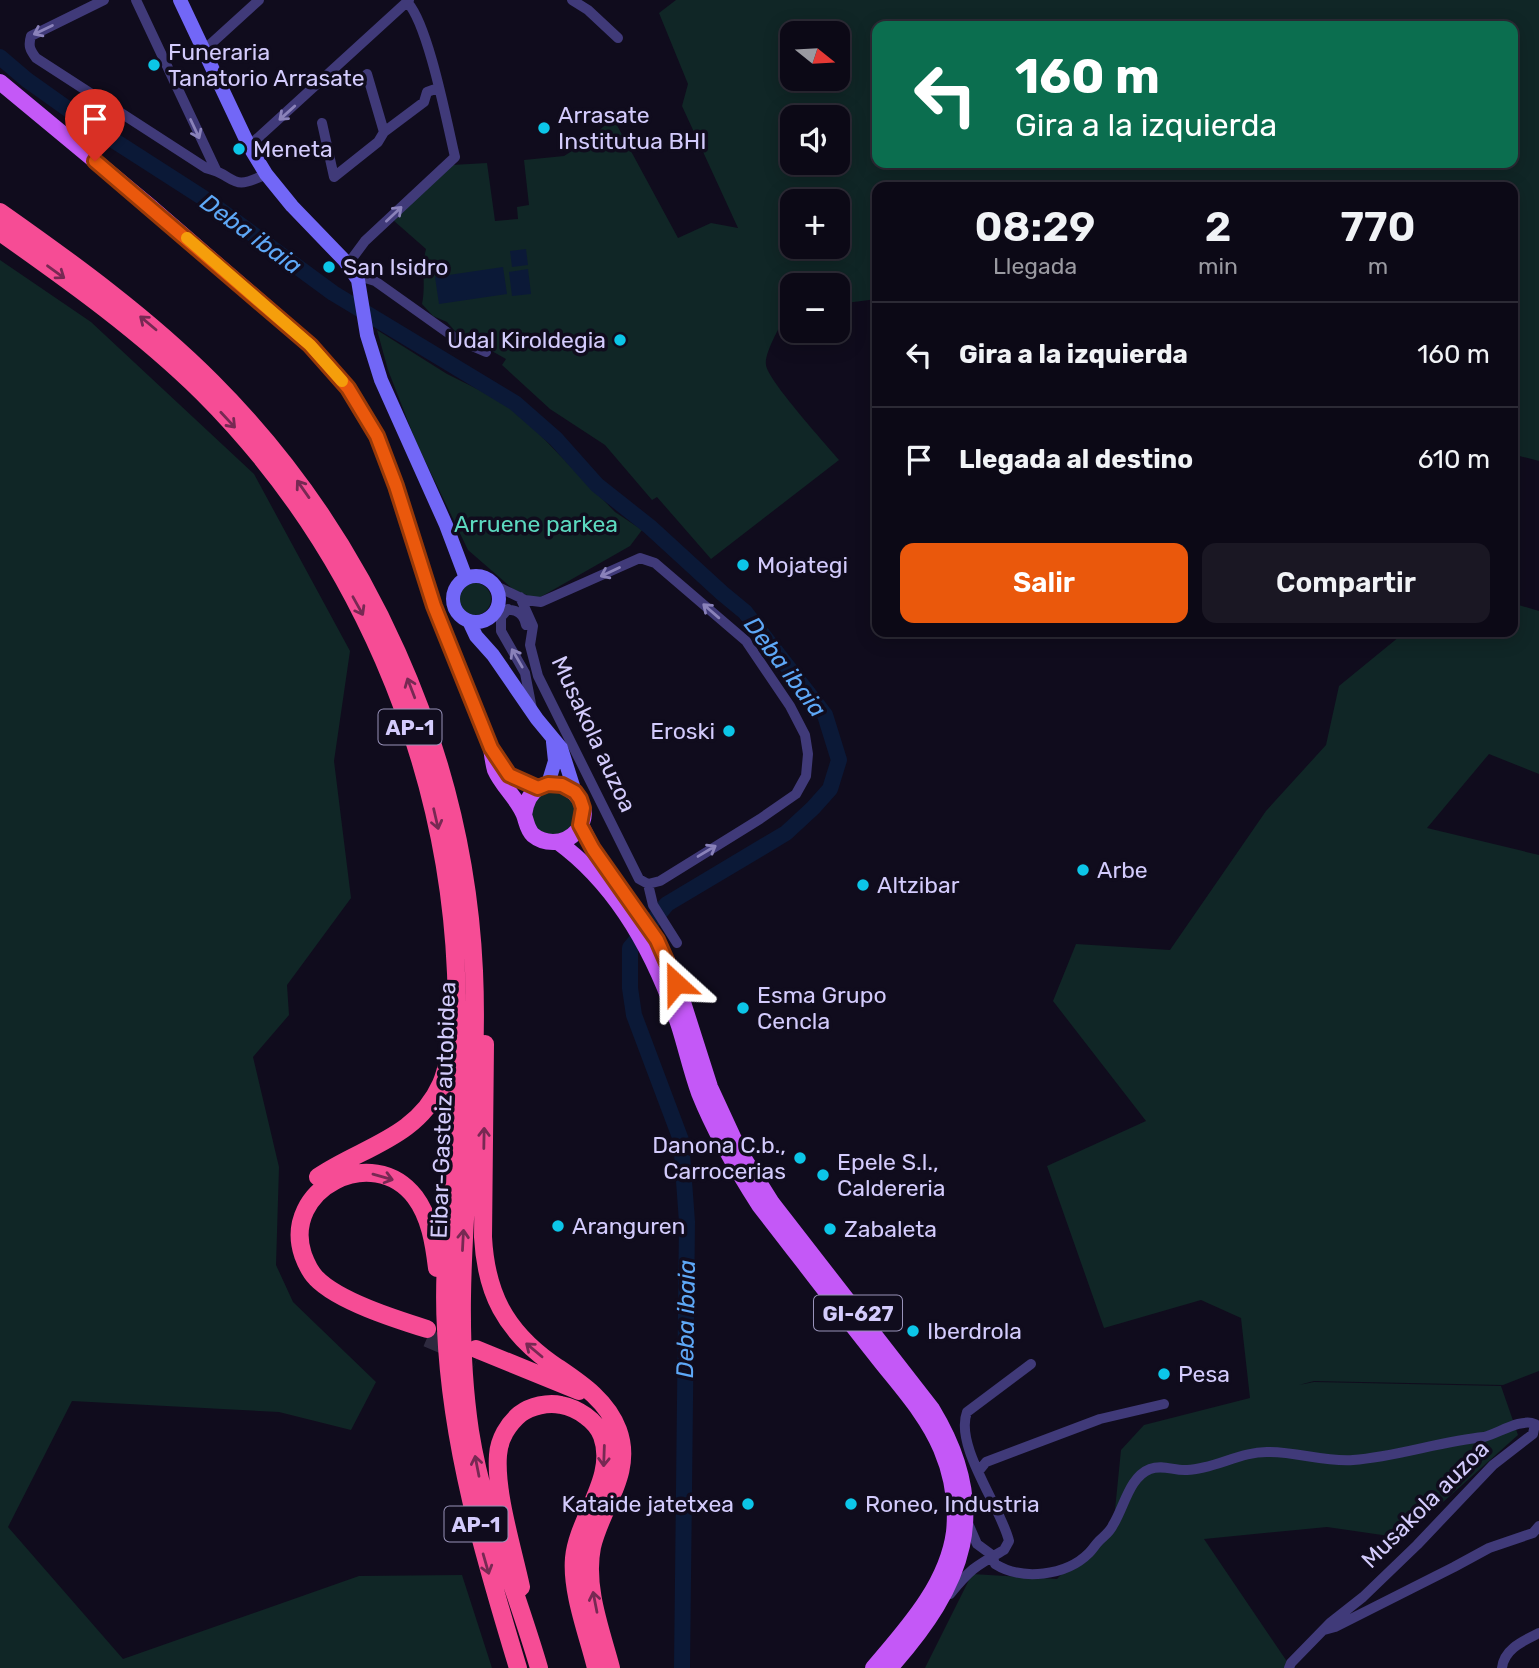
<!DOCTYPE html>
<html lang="es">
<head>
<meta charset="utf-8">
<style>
  body { margin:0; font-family:Rubik,sans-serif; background:#1a1723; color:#f1f3f6; height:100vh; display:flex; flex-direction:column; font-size:26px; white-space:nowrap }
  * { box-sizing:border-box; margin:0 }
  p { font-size:23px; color:#9a9aa1 }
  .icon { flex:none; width:38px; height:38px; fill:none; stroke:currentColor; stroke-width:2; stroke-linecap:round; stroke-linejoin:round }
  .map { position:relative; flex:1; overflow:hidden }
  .details { position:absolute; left:872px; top:182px; width:646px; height:455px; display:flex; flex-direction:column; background:#0c0916; border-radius:14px; box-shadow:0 4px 18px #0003,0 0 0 2px #2c2a35 }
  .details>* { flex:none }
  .banner { position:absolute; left:872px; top:21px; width:646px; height:147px; border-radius:14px; box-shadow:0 4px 18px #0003,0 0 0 2px #2c2a35; background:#0b6e4f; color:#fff; overflow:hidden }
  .needle { width:46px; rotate:108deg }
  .controls { position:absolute; left:780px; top:21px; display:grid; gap:14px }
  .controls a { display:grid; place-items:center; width:70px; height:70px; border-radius:14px; background:#0c0916; box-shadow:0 4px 18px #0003,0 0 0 2px #2c2a35; font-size:35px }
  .pin { position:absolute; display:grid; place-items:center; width:60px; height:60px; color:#fff; margin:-72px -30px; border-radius:50% 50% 50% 0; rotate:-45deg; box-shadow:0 0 7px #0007 }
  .pin .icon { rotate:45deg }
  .me { position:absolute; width:77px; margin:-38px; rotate:336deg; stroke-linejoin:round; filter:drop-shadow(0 0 5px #0008) }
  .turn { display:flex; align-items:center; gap:24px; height:147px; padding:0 28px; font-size:32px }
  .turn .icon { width:91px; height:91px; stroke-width:2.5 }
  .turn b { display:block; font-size:49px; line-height:60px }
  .eta { display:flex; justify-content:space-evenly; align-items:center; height:119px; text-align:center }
  .eta b { font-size:42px; font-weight:600; line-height:49px }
  .button { display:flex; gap:14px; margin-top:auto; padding:14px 28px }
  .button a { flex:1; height:80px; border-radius:14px; background:#ea580c; color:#fff; font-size:28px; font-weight:600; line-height:80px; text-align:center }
  .button a+a { background:#1a1723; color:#f1f3f6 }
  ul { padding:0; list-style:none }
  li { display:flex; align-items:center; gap:21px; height:105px; padding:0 28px; border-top:2px solid #2c2a35 }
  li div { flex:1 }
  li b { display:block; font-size:26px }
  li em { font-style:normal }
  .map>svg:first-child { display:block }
  .green { fill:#102626; fill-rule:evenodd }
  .water { fill:#0b1937 }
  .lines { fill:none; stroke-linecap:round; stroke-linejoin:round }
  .river { stroke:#0b1937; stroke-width:16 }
  .highway-tunnel { stroke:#2d293e; stroke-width:18; stroke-dasharray:18 9; stroke-linecap:butt }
  .street { stroke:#403a79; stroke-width:10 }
  .secondary { stroke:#7267f7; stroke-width:14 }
  .primary { stroke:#c458f7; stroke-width:16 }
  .highway { stroke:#f64c95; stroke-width:18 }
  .oneway { stroke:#8a82ba }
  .oneway2 { stroke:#772953 }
  .route-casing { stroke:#983908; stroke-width:18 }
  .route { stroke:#ea580c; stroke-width:12 }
  .slow { stroke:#f59e0b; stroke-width:12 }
  .poi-dot { fill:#0cc6e8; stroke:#100c1d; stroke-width:2.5 }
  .labels { text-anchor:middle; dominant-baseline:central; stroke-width:7; stroke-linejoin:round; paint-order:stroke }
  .shield { fill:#100c1d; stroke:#9892b9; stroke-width:2 }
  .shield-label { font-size:21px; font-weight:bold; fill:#d3cbfc }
  .poi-label { font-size:23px; fill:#d3cbfc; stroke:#100c1d; text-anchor:start }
  .park-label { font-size:23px; fill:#5cd8bf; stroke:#100c1d }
  .street-label { font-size:23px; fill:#d3cbfc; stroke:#100c1d }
  .water-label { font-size:24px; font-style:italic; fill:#5ea8f7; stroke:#100c1d }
</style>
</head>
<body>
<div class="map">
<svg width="1539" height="1668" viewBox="0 0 1539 1668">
  <rect width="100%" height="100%" fill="#100c1d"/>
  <path class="green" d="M676,0H1539V461L1512,454V187H877V299L838,304V285H793V309L788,310C782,324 764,352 766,365C768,381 826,444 839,460L711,559L657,497L652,500L605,445L550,409L502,365L506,359L483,346L460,337L447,322L433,316L422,304C426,286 421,268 426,249L393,220L452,165L487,163L495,221L518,219L517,207L529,205L524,160L564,156L585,143L613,118L678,238L711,223L738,228L682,106L688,84L659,13ZM877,26H1512V163H877ZM793,33H838V79H793ZM793,117H838V163H793ZM793,201H838V247H793Z
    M0,260L91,322L254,474L350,651L334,761L351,898L287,985L289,1015L253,1057L279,1167L276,1265L293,1302L376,1382L351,1430L279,1412L72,1401L8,1527L123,1659L359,1576L462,1575L492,1668H0Z
    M377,330L447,374L513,407L615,512L642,530L630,546L537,599L514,590L468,550L416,442L388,370Z
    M459 599a16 16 0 1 1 32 0a16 16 0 1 1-32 0Z
    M1512,603L1539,611V774L1489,754L1427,828L1539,855V1371L1503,1385L1314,1381L1299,1385L1314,1382L1501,1386L1518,1435L1403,1538L1327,1527L1204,1539L1288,1663V1668H925L972,1574L1057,1579L1114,1520L1121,1450L1144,1425L1250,1398L1241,1318L1201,1300L1104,1328L1047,1166L1146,1121L1053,1001L1076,944L1170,950L1266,811L1326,745L1339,686L1405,632H1512Z
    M567,790L579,811L568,833L544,836L532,825L531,801L536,794Z"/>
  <path class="water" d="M526,249L528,265L512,267L510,251Z
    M503,267L507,294L439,304L435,277Z
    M528,269L531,294L512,296L509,272Z"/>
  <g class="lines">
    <path class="river" d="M0,57L27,80L96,129L205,199L333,293L515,403L556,439L597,485L650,527L722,593L745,612L825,715L839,760L830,789L813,808L786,833L667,904L630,948V988L634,1015L681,1140L687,1222L682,1668"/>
    <path class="highway-tunnel" d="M427,1338L477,1359"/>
    <path class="street" d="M104,0L31,36C28,46 30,50 36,58L206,168C237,175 229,193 266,174
      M136,0L216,170
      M572,0L588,10L618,38
      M203,51L259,0
      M367,74L384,132
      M322,123L334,177L378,142L384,132L424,102L427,92L438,88
      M249,146L409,0
      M348,264L365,241L455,157C447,123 428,23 407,2
      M356,275L375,281L458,340L486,352
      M495,586C505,590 515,595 525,600L541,602L640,558L655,563L746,641L790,706L805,735L808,754L806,776L796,794L760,819L660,881L648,884L639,879L538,676L530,645L533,626L520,597
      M508,609L501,617V631L525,673L532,709
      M497,611C510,608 523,609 526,625
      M648,884L653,905L677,943
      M978,1472L986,1462L1100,1419L1164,1404
      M967,1521L977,1544L992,1555L995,1564C1022,1581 1066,1576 1089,1553C1093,1549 1095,1545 1099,1541C1104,1536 1110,1532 1113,1525C1124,1508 1129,1477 1150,1469C1163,1464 1174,1471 1187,1470C1215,1469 1241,1451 1269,1452C1298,1452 1325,1462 1353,1460C1397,1457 1441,1441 1484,1437C1499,1433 1521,1418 1535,1424L1533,1434L1493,1465L1417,1545L1363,1597L1330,1623L1291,1663L1289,1668
      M950,1594C971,1568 976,1566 1004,1550L1009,1541C1001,1507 954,1446 967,1412L1031,1364
      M1324,1630L1335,1627L1454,1567L1489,1548L1533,1533L1539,1526
      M1502,1668C1504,1649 1523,1641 1539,1633"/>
    <path class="secondary" d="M180,0L249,146L266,174L292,206L345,261L358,280L367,335L381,380L446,525L466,578
      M453 599a23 23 0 1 1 46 0a23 23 0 1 1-46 0Z
      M469,621L476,636L493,655L537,719L561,748L575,792
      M548,784L555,761L553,742"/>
    <path class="primary" d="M0,82L152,208L310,345L348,388L377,436L396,486L434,606L491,748C492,755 493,763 495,770C502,786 518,799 524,815C527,823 527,829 533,835C539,840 546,842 553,842C562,842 571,838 577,831C606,794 532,755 524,815
      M500,762L509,775L538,788
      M581,825L593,849L657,940L681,996L710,1087L740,1152L772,1203L932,1409C994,1511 964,1585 890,1668
      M558,842C618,886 656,957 679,1026C686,1048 691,1071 699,1093C715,1133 736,1169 759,1205C798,1255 835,1304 874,1353C897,1383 926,1413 941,1449C952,1475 957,1503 954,1532C947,1585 906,1629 873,1668"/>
    <path class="highway" d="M0,212C74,264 148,318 212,382C366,536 464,752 474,971C481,1124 447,1277 470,1431C483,1513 516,1589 539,1668
      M0,232C71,282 141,332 203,393C356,546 447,758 456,973C459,1043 455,1113 451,1183C448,1231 443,1280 446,1329C451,1446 484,1556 518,1668
      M485,1044L483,1237C486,1293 505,1330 551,1363C577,1381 606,1398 618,1430C634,1473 601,1507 592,1547C584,1587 601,1630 611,1668
      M318,1177C362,1147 417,1138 441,1084C446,1073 448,1060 451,1048
      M427,1329C395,1319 338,1301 316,1278C310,1272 306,1263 303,1255C281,1189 373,1142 415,1197C430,1217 434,1243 437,1268
      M476,1349L579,1391
      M521,1587C513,1549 495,1493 498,1455C499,1439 508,1424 520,1414C531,1406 548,1402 561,1405C577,1408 596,1420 602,1436C617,1477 578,1517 574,1558C571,1592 588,1635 596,1668"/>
  </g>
  <defs><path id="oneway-shaft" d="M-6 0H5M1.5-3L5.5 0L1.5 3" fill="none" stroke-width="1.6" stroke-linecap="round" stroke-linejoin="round" transform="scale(1.75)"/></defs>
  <g class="oneway">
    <use href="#oneway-shaft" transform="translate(43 30) rotate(154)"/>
    <use href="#oneway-shaft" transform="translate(287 113) rotate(138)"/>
    <use href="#oneway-shaft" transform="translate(195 129) rotate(65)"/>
    <use href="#oneway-shaft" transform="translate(394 214) rotate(-43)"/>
    <use href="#oneway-shaft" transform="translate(610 572) rotate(155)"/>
    <use href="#oneway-shaft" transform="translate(711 611) rotate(-139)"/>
    <use href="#oneway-shaft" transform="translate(517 658) rotate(-120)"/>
    <use href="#oneway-shaft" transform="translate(707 851) rotate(-31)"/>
  </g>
  <g class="oneway2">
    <use href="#oneway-shaft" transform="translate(56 272) rotate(36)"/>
    <use href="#oneway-shaft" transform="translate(148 323) rotate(-140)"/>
    <use href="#oneway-shaft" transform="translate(228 420) rotate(47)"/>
    <use href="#oneway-shaft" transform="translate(303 489) rotate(-125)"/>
    <use href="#oneway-shaft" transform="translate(358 606) rotate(61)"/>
    <use href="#oneway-shaft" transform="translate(411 688) rotate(-111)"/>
    <use href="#oneway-shaft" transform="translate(436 819) rotate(77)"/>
    <use href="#oneway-shaft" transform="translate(484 1138) rotate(-89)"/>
    <use href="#oneway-shaft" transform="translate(383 1177) rotate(16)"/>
    <use href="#oneway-shaft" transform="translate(463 1240) rotate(-87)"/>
    <use href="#oneway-shaft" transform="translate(534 1350) rotate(-140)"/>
    <use href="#oneway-shaft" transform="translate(604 1456) rotate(92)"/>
    <use href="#oneway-shaft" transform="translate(477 1466) rotate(-101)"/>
    <use href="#oneway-shaft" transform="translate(486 1564) rotate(74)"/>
    <use href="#oneway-shaft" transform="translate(595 1602) rotate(-101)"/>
  </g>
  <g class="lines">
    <g class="route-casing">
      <path id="route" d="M95,161L310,345L348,388L377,436L396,486L434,606L491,748L509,775L538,788L548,784L562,785L575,792L580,799L583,808L580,825L593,849L657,940L676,983"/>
    </g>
    <use href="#route" class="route"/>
    <path class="slow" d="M187,238L310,345L342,381"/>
  </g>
  <g class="poi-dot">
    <circle cx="154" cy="65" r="7"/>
    <circle cx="544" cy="128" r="7"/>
    <circle cx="239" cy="149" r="7"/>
    <circle cx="329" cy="267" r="7"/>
    <circle cx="620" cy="340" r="7"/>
    <circle cx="743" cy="565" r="7"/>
    <circle cx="729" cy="731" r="7"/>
    <circle cx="1083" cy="870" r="7"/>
    <circle cx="863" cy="885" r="7"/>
    <circle cx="743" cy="1008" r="7"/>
    <circle cx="800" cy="1158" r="7"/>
    <circle cx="823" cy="1175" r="7"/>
    <circle cx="558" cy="1226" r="7"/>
    <circle cx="830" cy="1229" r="7"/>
    <circle cx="913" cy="1331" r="7"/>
    <circle cx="1164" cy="1374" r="7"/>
    <circle cx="748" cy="1504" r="7"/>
    <circle cx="851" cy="1504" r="7"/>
  </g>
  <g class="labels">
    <g class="shield">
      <rect x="378.5" y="709.5" width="63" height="35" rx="5"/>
      <rect x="814" y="1295.5" width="88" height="35" rx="5"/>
      <rect x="444.5" y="1506.5" width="63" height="35" rx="5"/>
    </g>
    <g class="shield-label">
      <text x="410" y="727">AP-1</text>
      <text x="858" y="1313">GI-627</text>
      <text x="476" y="1524">AP-1</text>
    </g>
    <g class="poi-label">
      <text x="168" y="52">Funeraria<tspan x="168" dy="26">Tanatorio Arrasate</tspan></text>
      <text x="558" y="115">Arrasate<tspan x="558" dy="26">Institutua BHI</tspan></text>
      <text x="253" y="149">Meneta</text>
      <text x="343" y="267">San Isidro</text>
      <text x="606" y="340" text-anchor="end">Udal Kiroldegia</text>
      <text x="757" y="565">Mojategi</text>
      <text x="715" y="731" text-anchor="end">Eroski</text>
      <text x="1097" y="870">Arbe</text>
      <text x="877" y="885">Altzibar</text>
      <text x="757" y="995">Esma Grupo<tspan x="757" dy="26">Cencla</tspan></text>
      <text x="786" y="1145" text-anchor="end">Danona C.b.,<tspan x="786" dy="26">Carrocerias</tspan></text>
      <text x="837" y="1162">Epele S.l.,<tspan x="837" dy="26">Caldereria</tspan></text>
      <text x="572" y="1226">Aranguren</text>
      <text x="844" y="1229">Zabaleta</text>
      <text x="927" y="1331">Iberdrola</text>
      <text x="1178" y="1374">Pesa</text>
      <text x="734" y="1504" text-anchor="end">Kataide jatetxea</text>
      <text x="865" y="1504">Roneo, Industria</text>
    </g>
    <g class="park-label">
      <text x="536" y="524">Arruene parkea</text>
    </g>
    <g class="street-label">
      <text transform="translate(594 734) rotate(65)">Musakola auzoa</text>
      <text transform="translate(443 1110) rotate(-88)">Eibar-Gasteiz autobidea</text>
      <text transform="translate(1425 1504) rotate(-45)">Musakola auzoa</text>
    </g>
    <g class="water-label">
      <text transform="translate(251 234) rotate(36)">Deba ibaia</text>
      <text transform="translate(785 667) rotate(53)">Deba ibaia</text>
      <text transform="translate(686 1319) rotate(-89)">Deba ibaia</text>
    </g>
  </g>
</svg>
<div class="controls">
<a><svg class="needle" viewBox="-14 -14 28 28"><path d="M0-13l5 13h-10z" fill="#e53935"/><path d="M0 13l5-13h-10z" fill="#9a9aa1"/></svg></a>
<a><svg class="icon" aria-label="sound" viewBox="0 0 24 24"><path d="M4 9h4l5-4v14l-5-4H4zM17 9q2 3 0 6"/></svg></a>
<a>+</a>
<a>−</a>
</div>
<div class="pin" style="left:95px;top:161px;background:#d93025"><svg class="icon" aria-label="arrive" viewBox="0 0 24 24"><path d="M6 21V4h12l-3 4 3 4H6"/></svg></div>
<svg class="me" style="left:676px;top:983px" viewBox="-20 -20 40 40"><path d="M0-17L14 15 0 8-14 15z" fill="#ea580c" stroke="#fff" stroke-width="4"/></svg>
<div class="banner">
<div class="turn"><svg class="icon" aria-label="left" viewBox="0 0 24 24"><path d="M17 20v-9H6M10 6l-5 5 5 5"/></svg><div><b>160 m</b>Gira a la izquierda</div></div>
</div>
<section class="details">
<div class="eta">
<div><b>08:29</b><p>Llegada</p></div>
<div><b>2</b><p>min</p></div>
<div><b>770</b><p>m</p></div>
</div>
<ul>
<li><svg class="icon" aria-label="left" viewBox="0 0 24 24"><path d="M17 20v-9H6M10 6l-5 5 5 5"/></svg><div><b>Gira a la izquierda</b></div><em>160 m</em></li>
<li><svg class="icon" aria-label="arrive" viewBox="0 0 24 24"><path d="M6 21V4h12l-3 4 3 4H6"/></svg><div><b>Llegada al destino</b></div><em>610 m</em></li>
</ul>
<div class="button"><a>Salir</a><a>Compartir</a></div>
</section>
</div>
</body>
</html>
